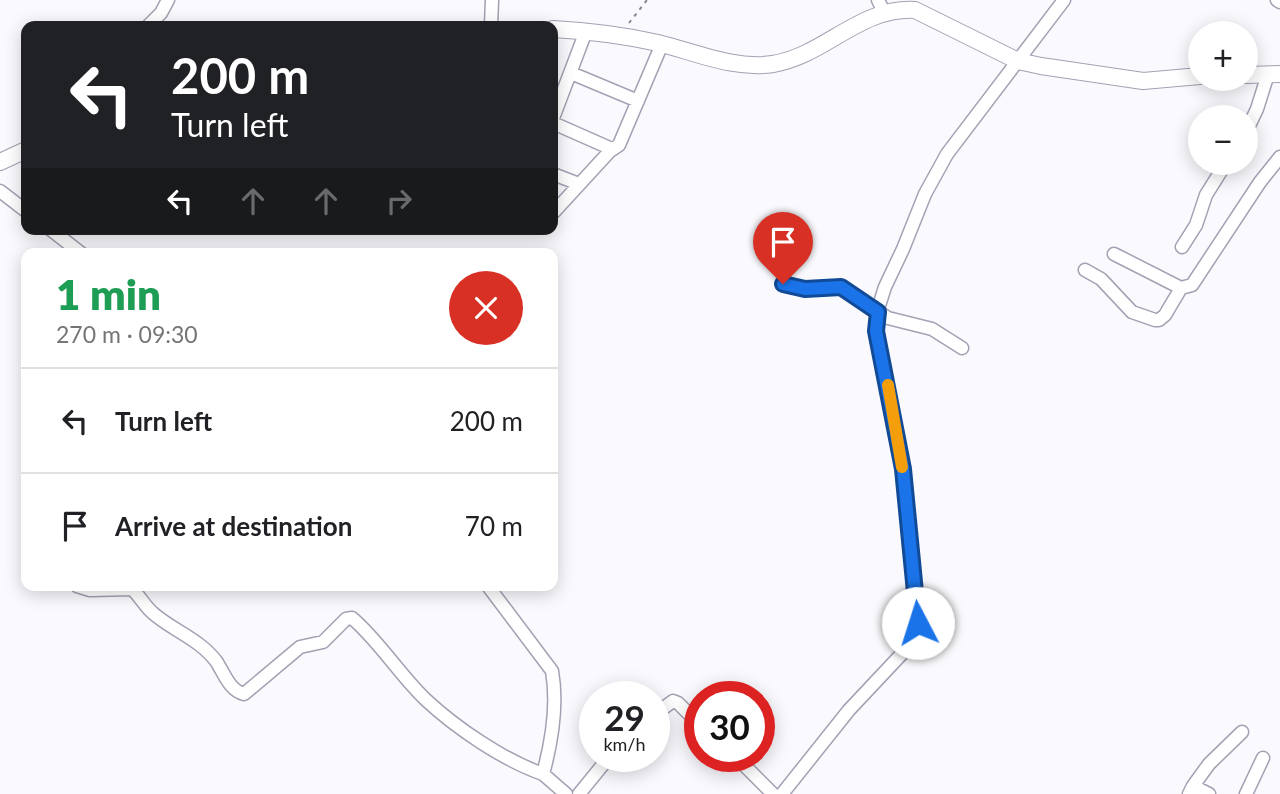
<!DOCTYPE html>
<html lang="en">
<head>
<meta charset="utf-8">
<style>
  body { margin:0; font-family:Lato,sans-serif; background:#f2f2f2; color:#202124; height:100vh; display:flex; flex-direction:column; font-size:26px; white-space:nowrap }
  * { box-sizing:border-box; margin:0 }
  p { font-size:23px; color:#757577 }
  .icon { flex:none; width:38px; height:38px; fill:none; stroke:currentColor; stroke-width:2; stroke-linecap:round; stroke-linejoin:round }
  .map { position:relative; flex:1; overflow:hidden }
  .drawer { position:absolute; left:21px; top:248px; width:537px; height:343px; display:flex; flex-direction:column; background:#fff; border-radius:14px; box-shadow:0 4px 18px #0003 }
  .drawer>* { flex:none }
  .banner { position:absolute; left:21px; top:21px; width:537px; height:214px; border-radius:14px; box-shadow:0 4px 18px #0003; background:#202124; color:#fff; overflow:hidden }
  .controls { position:absolute; left:1188px; top:21px; display:grid; gap:14px }
  .controls a { display:grid; place-items:center; width:70px; height:70px; border-radius:50%; background:#fff; box-shadow:0 4px 18px #0003; font-size:35px }
  .speed { position:absolute; left:579px; top:681px; display:flex; gap:14px; font-size:35px; font-weight:700; text-align:center }
  .speed>* { display:grid; place-content:center; width:91px; height:91px; border-radius:50%; background:#fff; box-shadow:0 4px 18px #0003; line-height:1 }
  .speed small { font-size:18px; font-weight:400 }
  .speed .limit { border:10px solid #d22; background:#fff; color:#111 }
  .pin { position:absolute; display:grid; place-items:center; width:60px; height:60px; color:#fff; margin:-72px -30px; border-radius:50% 50% 50% 0; rotate:-45deg; box-shadow:0 0 7px #0007 }
  .pin .icon { rotate:45deg }
  .me { position:absolute; width:77px; margin:-38px; rotate:355deg; stroke-linejoin:round; filter:drop-shadow(0 0 5px #0008) }
  .turn { display:flex; align-items:center; gap:24px; height:147px; padding:0 35px; font-size:32px }
  .turn .icon { width:91px; height:91px; stroke-width:2.5 }
  .turn b { display:block; font-size:49px; line-height:60px }
  .lanes { display:flex; align-items:center; height:66px; padding:0 35px; background:#0003; justify-content:center; gap:35px; direction:ltr }
  .lanes .off { opacity:.35 }
  .round { display:grid; place-items:center; flex:none; width:74px; height:74px; border-radius:37px; background:#f2f2f2 }
  .summary { display:flex; align-items:center; justify-content:space-between; height:119px; padding:0 35px }
  h1 { font-size:42px; font-weight:800; line-height:52px; color:#1e9e55 }
  ul { padding:0; list-style:none }
  li { display:flex; align-items:center; gap:21px; height:105px; padding:0 35px; border-top:2px solid #e0e0e0 }
  li div { flex:1 }
  li b { display:block; font-size:26px }
  li em { font-style:normal }
  .map>svg:first-child { display:block }
  .lines { fill:none; stroke-linecap:round; stroke-linejoin:round }
  .minor-casing { stroke:#a5a0b3; stroke-width:15 }
  .major-casing { stroke:#a5a0b3; stroke-width:18 }
  .path { stroke:#88868c; stroke-width:2; stroke-dasharray:3.5 5; stroke-linecap:butt }
  .minor { stroke:#fff; stroke-width:12 }
  .major { stroke:#fff; stroke-width:16 }
  .route-casing { stroke:#114b97; stroke-width:18 }
  .route { stroke:#1a73e8; stroke-width:12 }
  .slow { stroke:#f59e0b; stroke-width:12 }
</style>
</head>
<body>
<div class="map">
<svg width="1280" height="794" viewBox="0 0 1280 794">
  <rect width="100%" height="100%" fill="#faf9fd"/>
  <g class="lines">
    <g class="minor-casing">
      <path id="minor" d="M878,0L884,12
        M1277,0L1280,2
        M148,26L161,13L168,0
        M491,26L492,0
        M571,73L638,101
        M553,118L586,31
        M553,123L612,149
        M1246,132L1257,109L1268,74
        M553,174L579,184
        M0,191L26,211
        M553,213L610,151L619,145L662,44
        M50,229L82,254
        M1182,247L1196,225L1206,195L1226,163
        M1114,254L1181,288L1192,285L1260,182L1280,157
        M1085,270L1101,279L1132,312L1155,320H1159L1165,315L1181,288
        M783,284L805,289L841,287L888,318L932,329L962,348
        M77,586L90,590L132,589C140,596 145,607 154,614C174,631 199,639 216,661C224,673 229,690 244,694L300,647L323,642L346,619L352,618C379,641 399,674 425,699C456,728 503,760 543,774
        M488,586L552,671C558,705 552,741 543,774L566,794
        M654,715L673,701L678,703L700,725
        M735,756L773,794
        M1193,786L1209,764L1242,732
        M579,794L610,756
        M782,794L849,710L912,643L917,633V610L903,469L876,331L878,309L885,287L903,249L925,194L947,154L1064,0
        M1189,794L1193,786L1209,794
        M1246,794L1263,758"/>
    </g>
    <g class="major-casing">
      <path id="major" d="M553,29C589,31 623,35 658,43C695,52 734,70 773,64C826,55 859,7 915,10L1018,61L1041,66L1143,81L1200,76
        M1246,75L1280,74
        M0,162L26,150"/>
    </g>
    <path class="path" d="M629,23L647,0"/>
    <use href="#minor" class="minor"/>
    <use href="#major" class="major"/>
  </g>
  <g class="lines">
    <g class="route-casing">
      <path id="route" d="M783,284L805,289L841,287L878,312L876,331L903,469L918,623"/>
    </g>
    <use href="#route" class="route"/>
    <path class="slow" d="M888,385L902,467"/>
  </g>
</svg>
<div class="controls">
<a>+</a>
<a>−</a>
</div>
<div class="speed"><div>29<small>km/h</small></div><div class="limit">30</div></div>
<div class="pin" style="left:783px;top:284px;background:#d93025"><svg class="icon" aria-label="arrive" viewBox="0 0 24 24"><path d="M6 21V4h12l-3 4 3 4H6"/></svg></div>
<svg class="me" style="left:918px;top:623px" viewBox="-20 -20 40 40"><circle r="19" fill="#fff"/><path d="M0-13L10 11 0 6-10 11z" fill="#1a73e8"/></svg>
<div class="banner">
<div class="turn"><svg class="icon" aria-label="left" viewBox="0 0 24 24"><path d="M17 20v-9H6M10 6l-5 5 5 5"/></svg><div><b>200 m</b>Turn left</div></div>
<div class="lanes"><svg class="icon" aria-label="left" viewBox="0 0 24 24"><path d="M17 20v-9H6M10 6l-5 5 5 5"/></svg><svg class="icon off" aria-label="ahead" viewBox="0 0 24 24"><path d="M12 20V5M6 11l6-6 6 6"/></svg><svg class="icon off" aria-label="ahead" viewBox="0 0 24 24"><path d="M12 20V5M6 11l6-6 6 6"/></svg><svg class="icon off" aria-label="right" viewBox="0 0 24 24"><path d="M7 20v-9h11M14 6l5 5-5 5"/></svg></div>
</div>
<section class="drawer">
<div class="summary"><div><h1>1 min</h1><p>270 m · 09:30</p></div><a class="round" style="background:#d93025;color:#fff"><svg class="icon" aria-label="close" viewBox="0 0 24 24"><path d="M6 6l12 12M18 6L6 18"/></svg></a></div>
<ul>
<li><svg class="icon" aria-label="left" viewBox="0 0 24 24"><path d="M17 20v-9H6M10 6l-5 5 5 5"/></svg><div><b>Turn left</b></div><em>200 m</em></li>
<li><svg class="icon" aria-label="arrive" viewBox="0 0 24 24"><path d="M6 21V4h12l-3 4 3 4H6"/></svg><div><b>Arrive at destination</b></div><em>70 m</em></li>
</ul>
</section>
</div>
</body>
</html>
